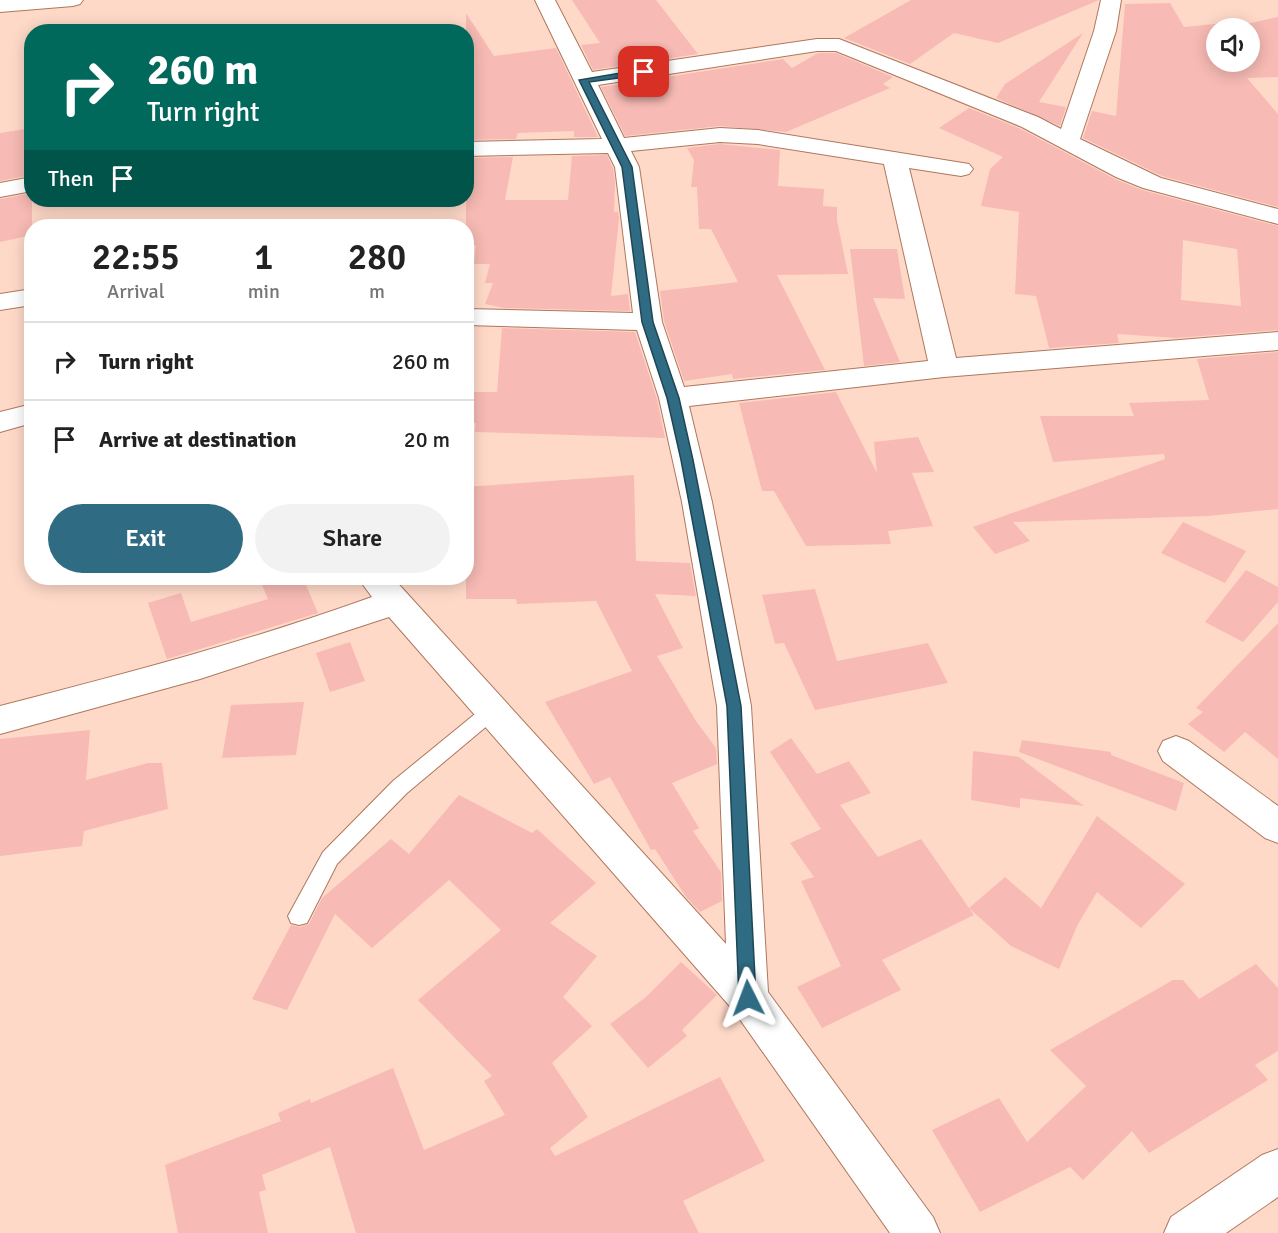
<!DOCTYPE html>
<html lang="en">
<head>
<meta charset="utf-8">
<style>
  body { margin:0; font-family:Signika,sans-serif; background:#f2f2f2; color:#222; height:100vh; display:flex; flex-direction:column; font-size:22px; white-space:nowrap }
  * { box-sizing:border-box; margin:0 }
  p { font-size:20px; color:#767676 }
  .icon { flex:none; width:33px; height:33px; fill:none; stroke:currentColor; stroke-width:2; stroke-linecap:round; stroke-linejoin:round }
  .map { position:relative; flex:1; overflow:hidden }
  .side { position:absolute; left:24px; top:219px; width:450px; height:366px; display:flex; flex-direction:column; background:#fff; border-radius:24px; box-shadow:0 3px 15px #0003 }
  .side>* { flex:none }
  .top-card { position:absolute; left:24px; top:24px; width:450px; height:183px; border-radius:24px; box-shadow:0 3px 15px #0003; background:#00695c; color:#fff; overflow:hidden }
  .fabs { position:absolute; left:1206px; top:18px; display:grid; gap:12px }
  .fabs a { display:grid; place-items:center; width:54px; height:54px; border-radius:50%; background:#fff; box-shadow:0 3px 15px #0003; font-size:30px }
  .pin { position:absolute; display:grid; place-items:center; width:51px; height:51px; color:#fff; margin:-26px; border-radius:12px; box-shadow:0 3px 9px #0006 }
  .me { position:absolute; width:66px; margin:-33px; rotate:357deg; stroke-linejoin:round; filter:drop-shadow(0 0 4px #0008) }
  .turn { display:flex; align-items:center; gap:21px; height:126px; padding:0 24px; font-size:27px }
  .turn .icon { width:78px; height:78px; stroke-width:2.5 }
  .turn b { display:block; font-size:42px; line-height:51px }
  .then { display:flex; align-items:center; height:57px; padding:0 24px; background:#0003; gap:12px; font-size:22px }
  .eta { display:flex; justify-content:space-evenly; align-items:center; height:102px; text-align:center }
  .eta b { font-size:36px; font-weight:600; line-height:42px }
  .cta { display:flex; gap:12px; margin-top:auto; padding:12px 24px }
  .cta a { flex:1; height:69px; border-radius:36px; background:#2f6c83; color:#fff; font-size:24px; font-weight:600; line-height:69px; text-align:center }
  .cta a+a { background:#f2f2f2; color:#222 }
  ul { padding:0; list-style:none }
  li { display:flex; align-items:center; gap:18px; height:78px; padding:0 24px; border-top:2px solid #e0e0e0 }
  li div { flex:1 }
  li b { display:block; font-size:22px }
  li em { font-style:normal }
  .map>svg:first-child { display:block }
  .building { fill:#f7bab4; fill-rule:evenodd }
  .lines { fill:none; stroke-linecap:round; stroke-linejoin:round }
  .lane-casing { stroke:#af775d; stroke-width:2 }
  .street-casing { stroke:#af775d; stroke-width:2 }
  .secondary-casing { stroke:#af775d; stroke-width:2 }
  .lane { fill:#fff; fill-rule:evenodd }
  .street { fill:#fff; fill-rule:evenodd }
  .secondary { fill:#fff; fill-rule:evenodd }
  .route { fill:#2f6c83; stroke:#1f4655; stroke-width:1.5 }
</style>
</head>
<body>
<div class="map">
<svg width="1278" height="1233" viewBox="0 0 1278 1233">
  <rect width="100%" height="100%" fill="#ffd9c8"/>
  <path class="building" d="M572,0H656L698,54L593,70L581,45L600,43Z
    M911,0H1099L998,43L954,33L910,64L844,38Z
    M1170,3L1184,27L1224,23L1229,28L1278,17V77L1247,78L1278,114V207L1162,176L1083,138L1092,111L1116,116L1125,4ZM1216,28H1250V62H1216Z
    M466,13L494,56L556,48L598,137H574V131L518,133L516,139L466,140Z
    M1083,33L1039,102L1066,107L1060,126L996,98L1005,84Z
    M818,53H836L893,77L883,84L890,88L786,132L720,126L625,136L601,87L783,59L792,68Z
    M969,108L1021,129L1115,179L1142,190L1278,226V330L1177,338L1117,334L1119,343L1049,348L1036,296L1015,294L1019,212L981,206L990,169L1003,157L939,128ZM1183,240L1237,249L1241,306L1181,300Z
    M32,128V175L0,181V133Z
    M720,144L780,150L778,186L824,189L823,206L837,207V220L848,274L777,275L825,370L733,379L732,374L684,381L664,321L660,291L738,282L711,229H699L697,187H691L694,160L687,148Z
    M607,155L613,168L615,182L614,212H618L619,218L611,296L628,294L630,311L504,308L485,304L493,283H485L490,264H474L476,245H466V158L513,157L505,200H568L572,156Z
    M32,193V235L0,242V199Z
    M850,249H897L905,299L873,298L900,362L864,366Z
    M502,328L635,332L657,399L665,438L475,432L476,423L466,424V392H497Z
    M1278,352V509L1208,516L1013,522L1030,541L995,554L973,527L1165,459L1164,454L1053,462L1040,416H1134L1129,403L1209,400L1197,359Z
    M836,392L877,473L874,442L918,437L934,472L912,473L933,526L888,531L891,544L806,546L774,491H762L739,403Z
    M634,475L636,561L690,563L696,596L655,594L683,648L657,656L696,721L716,748L717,764L672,783L699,828L693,831L721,872L722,901L700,912L686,897L655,849L651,850L610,777L594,784L545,702L632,671L596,601L517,604L516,599H466V487Z
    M1183,522L1246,551L1225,583L1161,553Z
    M1246,570L1278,587V602L1243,642L1205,622Z
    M284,578H303L318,613L167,659L148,603L181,593L191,622L268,599L262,585Z
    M815,589L837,661L928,643L948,683L815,710L784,643L775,644L762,595Z
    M1278,623V759L1245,732L1224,752L1188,724L1203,712L1196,708Z
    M350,642L365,681L330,692L316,653Z
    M304,702L296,755L222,758L231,705Z
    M90,730L86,780L148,763H162L168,809L84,831L82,846L0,856V739Z
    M791,738L817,774L849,761L871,793L840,805L878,857L921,839L969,908L1005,877L1041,908L1097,816L1185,884L1141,928L1097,892L1077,926L1059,969L1011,946L969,908L974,915L882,960L901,990L822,1028L797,987L841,966L801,881L814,877L790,843L821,829L770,752Z
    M1022,740L1111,752V755L1184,783L1176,811L1019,752Z
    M973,751L1019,757L1084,806L1020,798V808L971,800Z
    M459,795L532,833L537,829L596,883L550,923L597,956L563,997L592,1026L552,1063L588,1117L550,1148L555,1156L720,1077L765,1161L683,1201L699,1233H356L330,1147L262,1175L266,1190L259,1192L268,1233H178L165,1165L281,1121L278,1113L310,1099L311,1103L393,1068L424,1150L505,1115L484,1081L492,1076L418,1000L501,930L449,880L372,948L335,914L287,1010L252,999L291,925L300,927L309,924L322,898L391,839L409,854Z
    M681,962L717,995L682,1030L687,1036L648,1068L610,1024L646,997Z
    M1256,964L1278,988V1051L1255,1065L1268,1080L1149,1153L1132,1131L1083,1180L1070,1167L980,1212L932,1130L999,1098L1027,1142L1086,1086L1050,1050L1173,980H1183L1199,999Z"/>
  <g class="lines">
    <g class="lane-casing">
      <path id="lane" d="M493,702L500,705L503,710L500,715L407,793L337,864L307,923L299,925L291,923L288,916L323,852L393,781L486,705Z"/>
    </g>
    <g class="street-casing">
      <path id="street" d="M0,0H83L80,4L73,6L0,12Z
        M535,0H555L592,72L817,39H839L1038,117L1061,129L1094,31L1101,0H1121L1116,31L1080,139L1161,178L1278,209V224L1143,188L1116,177L1022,127L836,51H817L598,85L624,138L720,128L758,130L969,164L973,169L969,174L961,176L909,168L956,358L1278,332V350L944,377L689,406L712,502L751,706L768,992L933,1217L940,1233H890L734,1011L389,617L200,679L0,734V706C125,674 250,641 372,597L358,578H393L726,944L717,706L682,502L659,398L637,330L466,325V309L633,313L615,167L608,153L466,156V142L602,139ZM720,142L758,144L884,164L928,361L684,387L662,322L639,167L631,151Z
        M32,177V191L0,197V183Z
        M32,289V305L0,310V294Z
        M32,404V423L0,432V412Z
        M1176,736L1189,741L1278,806V843L1265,838L1163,761L1158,751L1163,741Z"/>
    </g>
    <g class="secondary-casing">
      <path id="secondary" d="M1278,1149V1197L1226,1233H1164L1171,1217L1262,1155Z"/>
    </g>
    <use href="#lane" class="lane"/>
    <use href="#street" class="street"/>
    <use href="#secondary" class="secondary"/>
  </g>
  <path class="route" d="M644,69L647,70V74L589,82L632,167L653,322L679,398L693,460L741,706L756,998L754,1004L748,1006L742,1004L739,998L727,706L681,460L667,398L642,322L622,167L579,80Z"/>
</svg>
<div class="fabs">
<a><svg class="icon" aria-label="sound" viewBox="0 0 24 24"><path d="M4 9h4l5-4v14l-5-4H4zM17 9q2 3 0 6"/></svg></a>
</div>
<div class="pin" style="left:644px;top:72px;background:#d93025"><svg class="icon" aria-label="arrive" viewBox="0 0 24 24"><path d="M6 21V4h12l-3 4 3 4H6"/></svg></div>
<svg class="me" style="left:748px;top:998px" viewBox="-20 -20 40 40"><path d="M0-17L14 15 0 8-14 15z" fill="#2f6c83" stroke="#fff" stroke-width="4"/></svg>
<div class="top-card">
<div class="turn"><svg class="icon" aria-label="right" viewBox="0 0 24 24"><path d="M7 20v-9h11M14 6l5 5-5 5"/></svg><div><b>260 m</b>Turn right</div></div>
<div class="then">Then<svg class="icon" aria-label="arrive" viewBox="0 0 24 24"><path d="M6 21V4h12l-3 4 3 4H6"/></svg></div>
</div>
<section class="side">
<div class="eta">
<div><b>22:55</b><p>Arrival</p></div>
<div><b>1</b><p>min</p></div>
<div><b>280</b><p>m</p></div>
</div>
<ul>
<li><svg class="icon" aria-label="right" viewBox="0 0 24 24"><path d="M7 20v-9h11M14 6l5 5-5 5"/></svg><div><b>Turn right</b></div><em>260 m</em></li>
<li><svg class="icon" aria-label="arrive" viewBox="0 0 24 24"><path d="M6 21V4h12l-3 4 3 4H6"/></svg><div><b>Arrive at destination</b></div><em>20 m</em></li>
</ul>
<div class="cta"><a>Exit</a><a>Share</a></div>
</section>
</div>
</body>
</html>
